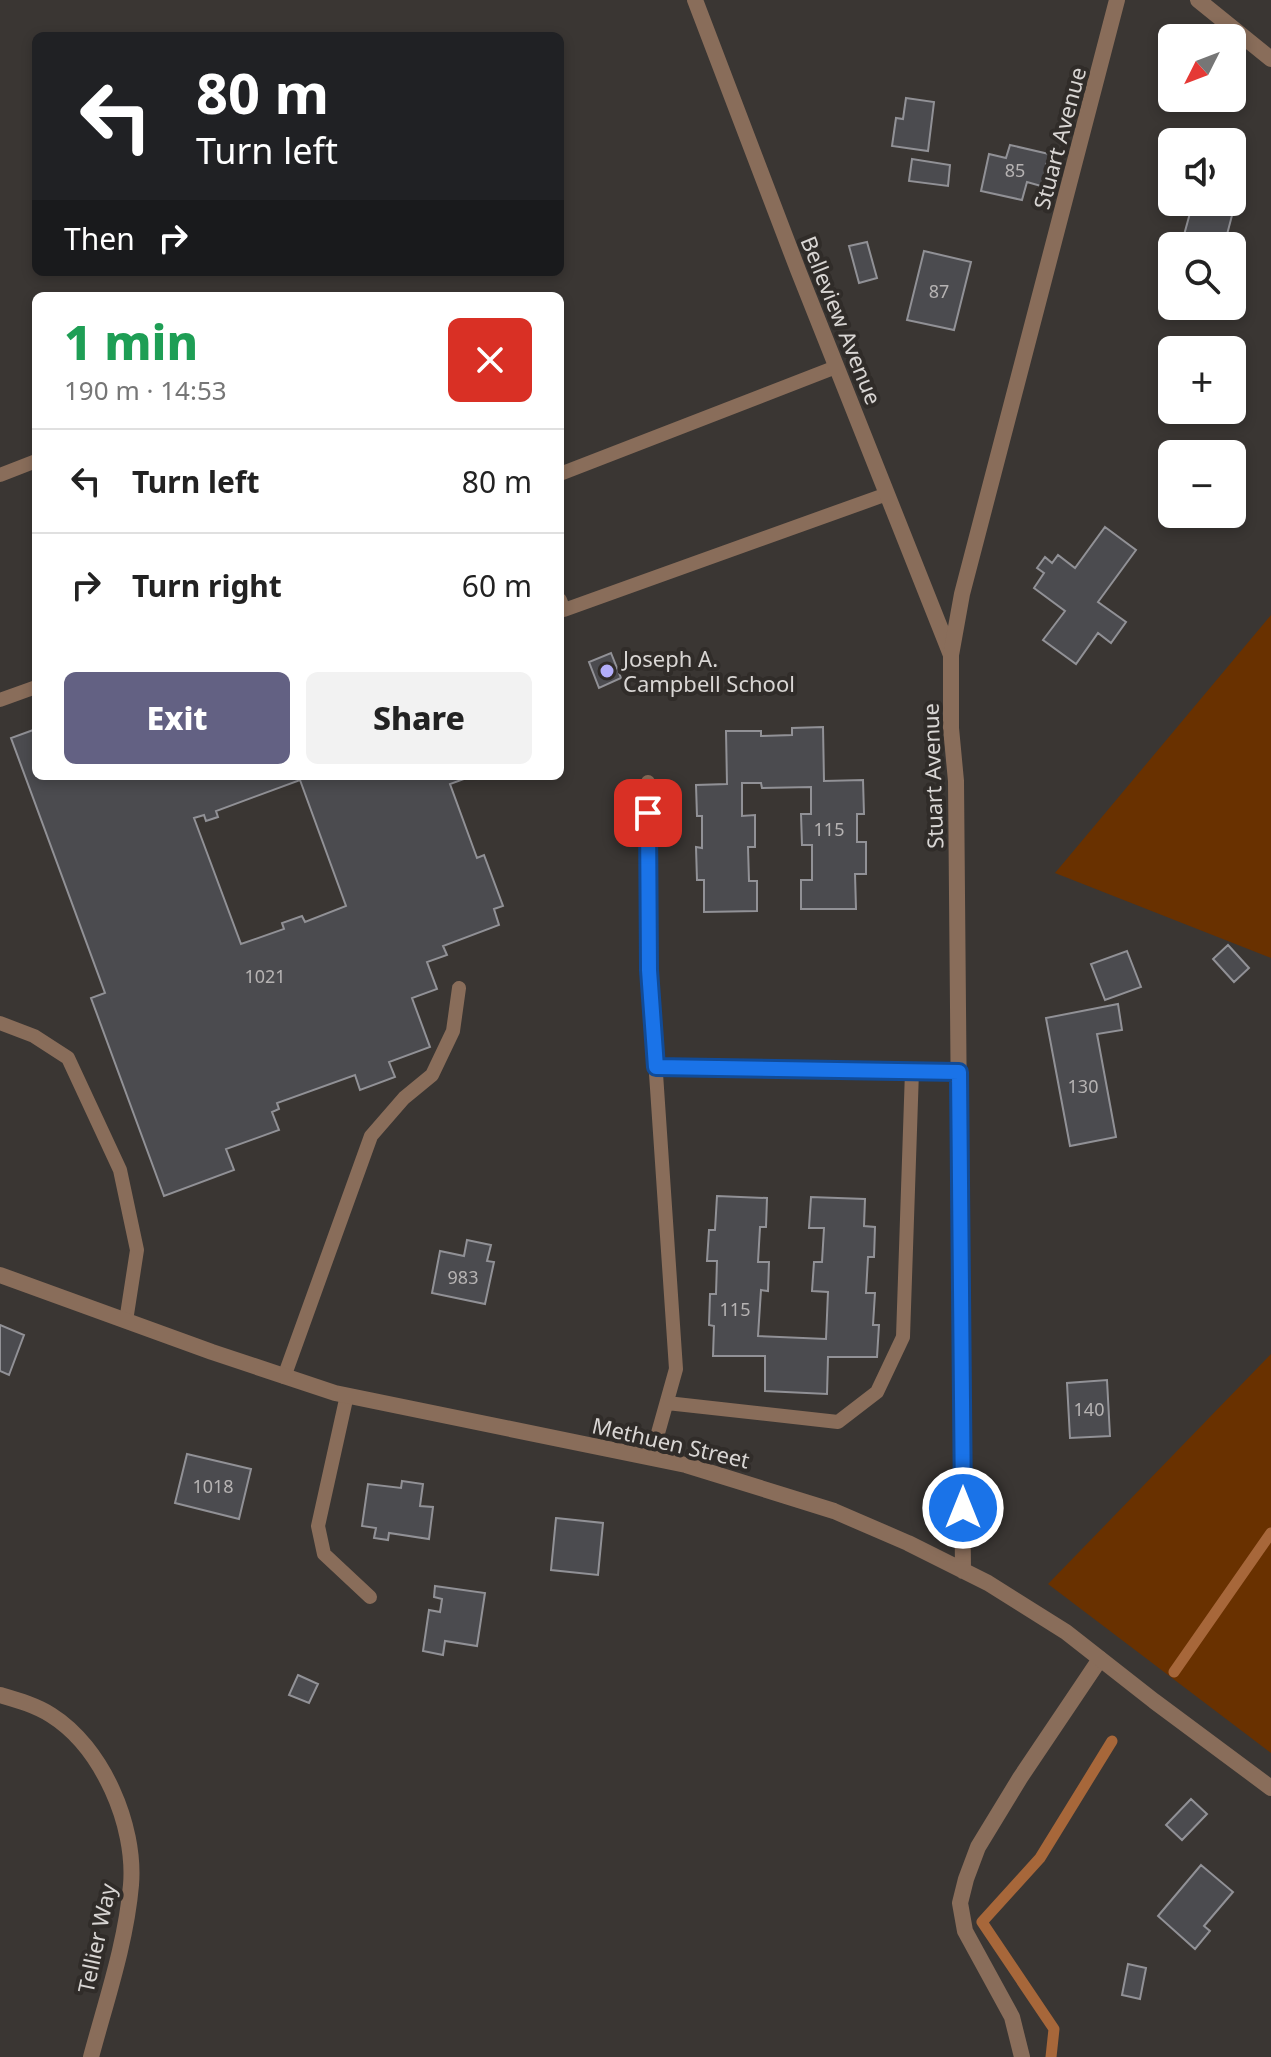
<!DOCTYPE html>
<html lang="en">
<head>
<meta charset="utf-8">
<style>
  body { margin:0; font-family:"Noto Sans",sans-serif; background:#f2f2f2; color:#222; height:100vh; display:flex; flex-direction:column; font-size:30px; white-space:nowrap }
  * { box-sizing:border-box; margin:0 }
  p { font-size:26px; color:#767676 }
  .icon { flex:none; width:44px; height:44px; fill:none; stroke:currentColor; stroke-width:2; stroke-linecap:round; stroke-linejoin:round }
  .map { position:relative; flex:1; overflow:hidden }
  .details { position:absolute; left:32px; top:292px; width:532px; height:488px; display:flex; flex-direction:column; background:#fff; border-radius:12px; box-shadow:0 4px 12px #0003 }
  .details>* { flex:none }
  .top-card { position:absolute; left:32px; top:32px; width:532px; height:244px; border-radius:12px; box-shadow:0 4px 12px #0003; background:#202124; color:#fff; overflow:hidden }
  .needle { width:52px; rotate:228deg }
  .buttons { position:absolute; left:1158px; top:24px; display:grid; gap:16px }
  .buttons a { display:grid; place-items:center; width:88px; height:88px; border-radius:12px; background:#fff; box-shadow:0 4px 12px #0003; font-size:40px }
  .pin { position:absolute; display:grid; place-items:center; width:68px; height:68px; color:#fff; margin:-34px; border-radius:16px; box-shadow:0 4px 12px #0006 }
  .me { position:absolute; width:88px; margin:-44px; rotate:0deg; stroke-linejoin:round; filter:drop-shadow(0 0 6px #0008) }
  .turn { display:flex; align-items:center; gap:28px; height:168px; padding:0 32px; font-size:36px }
  .turn .icon { width:104px; height:104px; stroke-width:2.5 }
  .turn b { display:block; font-size:56px; line-height:68px }
  .then { display:flex; align-items:center; height:76px; padding:0 32px; background:#0003; gap:16px; font-size:30px }
  .round { display:grid; place-items:center; flex:none; width:84px; height:84px; border-radius:12px; background:#f2f2f2 }
  .head { display:flex; align-items:center; justify-content:space-between; height:136px; padding:0 32px }
  h1 { font-size:48px; font-weight:800; line-height:60px; color:#1e9e55 }
  .cta { display:flex; gap:16px; margin-top:auto; padding:16px 32px }
  .cta a { flex:1; height:92px; border-radius:12px; background:#636183; color:#fff; font-size:32px; font-weight:800; line-height:92px; text-align:center }
  .cta a+a { background:#f2f2f2; color:#222 }
  ul { padding:0; list-style:none }
  li { display:flex; align-items:center; gap:24px; height:104px; padding:0 32px; border-top:2px solid #e0e0e0 }
  li div { flex:1 }
  li b { display:block; font-size:30px }
  li em { font-style:normal }
  .map>svg:first-child { display:block }
  .green { fill:#693100 }
  .lines { fill:none; stroke-linecap:round; stroke-linejoin:round }
  .stream { stroke:#a7673a; stroke-width:11 }
  .building { fill:#4b4b4f; stroke:#919196; stroke-width:2; fill-rule:evenodd }
  .service { stroke:#896d5a; stroke-width:14 }
  .minor { stroke:#896d5a; stroke-width:16 }
  .tertiary { stroke:#896d5a; stroke-width:16 }
  .route-casing { stroke:#114b97; stroke-width:20 }
  .route { stroke:#1a73e8; stroke-width:14 }
  .poi-dot { fill:#b2adf9; stroke:#302c29; stroke-width:3 }
  .labels { text-anchor:middle; dominant-baseline:central; stroke-width:8; stroke-linejoin:round; paint-order:stroke }
  .number-label { font-size:18px; fill:#b6b3b3 }
  .street-label { font-size:22px; fill:#d9d6d4; stroke:#302c29 }
  .poi-label { font-size:22px; fill:#d9d6d4; stroke:#302c29; text-anchor:start }
</style>
</head>
<body>
<div class="map">
<svg width="1271" height="2057" viewBox="0 0 1271 2057">
  <rect width="100%" height="100%" fill="#3a3633"/>
  <path class="green" d="M1271,615V958L1055,873Z
    M1271,1354V1753L1048,1584Z"/>
  <g class="lines">
    <path class="stream" d="M1174,1672L1271,1533
      M1051,2057L1054,2029L982,1922L1040,1858L1112,1741"/>
  </g>
  <path class="building" d="M906,98L934,102L928,151L892,146L896,118L903,119Z
    M1010,145L1049,154L1041,186L1027,182L1022,200L981,191L989,154L1006,158Z
    M912,159L950,165L948,186L909,181Z
    M1232,199L1236,200L1224,246H1181L1193,202H1232Z
    M867,242L877,278L859,283L849,246Z
    M924,251L971,262L954,330L907,320Z
    M1105,527L1136,550L1098,602L1126,622L1111,643L1098,633L1076,664L1043,640L1065,611L1034,588L1044,573L1037,568L1045,557L1052,563L1058,555L1075,568Z
    M611,653L621,678L599,688L589,662Z
    M823,727L824,781L863,780L864,814H857V842H866V874H855L856,909H801V880H812V845H802L801,814H811V787L762,788L761,783H742V816L755,815V847H748L749,881H757V911L704,912V880H697L696,847L702,848V816H697L696,785L727,784L726,731H761V736L792,735V728Z
    M36,729V776H472L450,784L477,858L484,855L503,906L494,909L499,925L443,946L447,955L427,962L437,989L412,998L430,1047L389,1062L395,1077L360,1090L355,1075L277,1103L279,1109L272,1112L279,1130L226,1149L234,1170L164,1196L91,998L105,993L11,738ZM300,780L346,906L305,922L302,916L282,923L284,929L241,944L194,818L204,815L206,821L218,817L216,811Z
    M1228,945L1249,968L1234,982L1213,959Z
    M1127,951L1141,987L1105,1000L1091,964Z
    M1118,1004L1122,1030L1097,1034L1116,1137L1070,1146L1046,1018Z
    M717,1196L767,1198L766,1227H760L758,1262H769L768,1291L761,1290L758,1336L826,1339L828,1292L812,1291L814,1262H822L824,1228H809L811,1197L865,1199L864,1226L875,1227L874,1257H868L866,1293H875L873,1325H879L877,1357H828L827,1394L765,1391V1356H713L714,1326L709,1325L710,1294H716L717,1261H707L709,1230H715Z
    M467,1240L491,1245L487,1261L494,1262L485,1304L432,1293L440,1251L464,1256Z
    M0,1325L24,1335L9,1375L0,1371Z
    M1107,1380L1110,1436L1070,1438L1067,1383Z
    M187,1454L251,1469L239,1519L175,1503Z
    M402,1481L423,1484L420,1506L433,1507L429,1539L389,1533L388,1540L374,1538L376,1528L362,1526L368,1484L401,1488Z
    M556,1518L603,1523L598,1575L551,1570Z
    M435,1586L485,1593L477,1646L445,1641L443,1655L423,1651L429,1610L440,1612L442,1599L434,1597Z
    M298,1675L318,1684L309,1703L289,1695Z
    M1191,1799L1207,1814L1182,1840L1166,1825Z
    M1201,1865L1233,1892L1204,1926L1210,1931L1195,1949L1158,1916Z
    M1128,1964L1146,1968L1140,1999L1122,1995Z"/>
  <g class="lines">
    <path class="service" d="M560,474L836,367
      M0,475L36,461
      M560,600L564,610L887,494
      M0,700L36,687
      M648,782L649,970L676,1369L651,1458
      M0,1023L34,1036L68,1058L120,1170L137,1250L126,1321
      M656,1067L959,1072
      M284,1377L371,1136L404,1098L432,1075L453,1031L459,988
      M347,1395L318,1526L324,1554L370,1597
      M667,1403L838,1422L877,1392L903,1337L912,1071"/>
    <path class="minor" d="M695,0L798,270L951,655
      M1198,0L1271,59
      M0,1695C17,1700 35,1705 51,1715C102,1747 136,1825 131,1885C126,1943 106,2001 91,2057
      M1022,2057L1012,2017L965,1931L960,1903L966,1879L978,1847L1020,1778L1100,1659"/>
    <path class="tertiary" d="M0,1275L212,1352L335,1393L686,1465L834,1511L908,1543L988,1583L1066,1632L1154,1701L1271,1788
      M963,1571L956,781L951,728V655L962,594L1117,0"/>
  </g>
  <g class="lines">
    <g class="route-casing">
      <path id="route" d="M648,813L649,970L656,1067L959,1072L963,1508"/>
    </g>
    <use href="#route" class="route"/>
  </g>
  <circle class="poi-dot" cx="607" cy="671" r="8"/>
  <g class="labels">
    <g class="number-label">
      <text x="1015" y="170">85</text>
      <text x="939" y="291">87</text>
      <text x="829" y="829">115</text>
      <text x="265" y="976">1021</text>
      <text x="1083" y="1086">130</text>
      <text x="463" y="1277">983</text>
      <text x="735" y="1309">115</text>
      <text x="1089" y="1409">140</text>
      <text x="213" y="1486">1018</text>
    </g>
    <g class="street-label">
      <text transform="translate(1059 138) rotate(-75)">Stuart Avenue</text>
      <text transform="translate(842 320) rotate(68)">Belleview Avenue</text>
      <text transform="translate(932 776) rotate(-92)">Stuart Avenue</text>
      <text transform="translate(671 1442) rotate(13)">Methuen Street</text>
      <text transform="translate(96 1938) rotate(-78)">Tellier Way</text>
    </g>
    <g class="poi-label">
      <text x="623" y="658">Joseph A.<tspan x="623" dy="25">Campbell School</tspan></text>
    </g>
  </g>
</svg>
<div class="buttons">
<a><svg class="needle" viewBox="-14 -14 28 28"><path d="M0-13l5 13h-10z" fill="#e53935"/><path d="M0 13l5-13h-10z" fill="#767676"/></svg></a>
<a><svg class="icon" aria-label="sound" viewBox="0 0 24 24"><path d="M4 9h4l5-4v14l-5-4H4zM17 9q2 3 0 6"/></svg></a>
<a><svg class="icon" aria-label="search" viewBox="0 0 24 24"><circle cx="10" cy="10" r="6"/><path d="M15 15l6 6"/></svg></a>
<a>+</a>
<a>−</a>
</div>
<div class="pin" style="left:648px;top:813px;background:#d93025"><svg class="icon" aria-label="arrive" viewBox="0 0 24 24"><path d="M6 21V4h12l-3 4 3 4H6"/></svg></div>
<svg class="me" style="left:963px;top:1508px" viewBox="-20 -20 40 40"><circle r="17" fill="#1a73e8" stroke="#fff" stroke-width="3"/><path d="M0-11L8 9 0 5-8 9z" fill="#fff"/></svg>
<div class="top-card">
<div class="turn"><svg class="icon" aria-label="left" viewBox="0 0 24 24"><path d="M17 20v-9H6M10 6l-5 5 5 5"/></svg><div><b>80 m</b>Turn left</div></div>
<div class="then">Then<svg class="icon" aria-label="right" viewBox="0 0 24 24"><path d="M7 20v-9h11M14 6l5 5-5 5"/></svg></div>
</div>
<section class="details">
<div class="head"><div><h1>1 min</h1><p>190 m · 14:53</p></div><a class="round" style="background:#d93025;color:#fff"><svg class="icon" aria-label="close" viewBox="0 0 24 24"><path d="M6 6l12 12M18 6L6 18"/></svg></a></div>
<ul>
<li><svg class="icon" aria-label="left" viewBox="0 0 24 24"><path d="M17 20v-9H6M10 6l-5 5 5 5"/></svg><div><b>Turn left</b></div><em>80 m</em></li>
<li><svg class="icon" aria-label="right" viewBox="0 0 24 24"><path d="M7 20v-9h11M14 6l5 5-5 5"/></svg><div><b>Turn right</b></div><em>60 m</em></li>
</ul>
<div class="cta"><a>Exit</a><a>Share</a></div>
</section>
</div>
</body>
</html>
